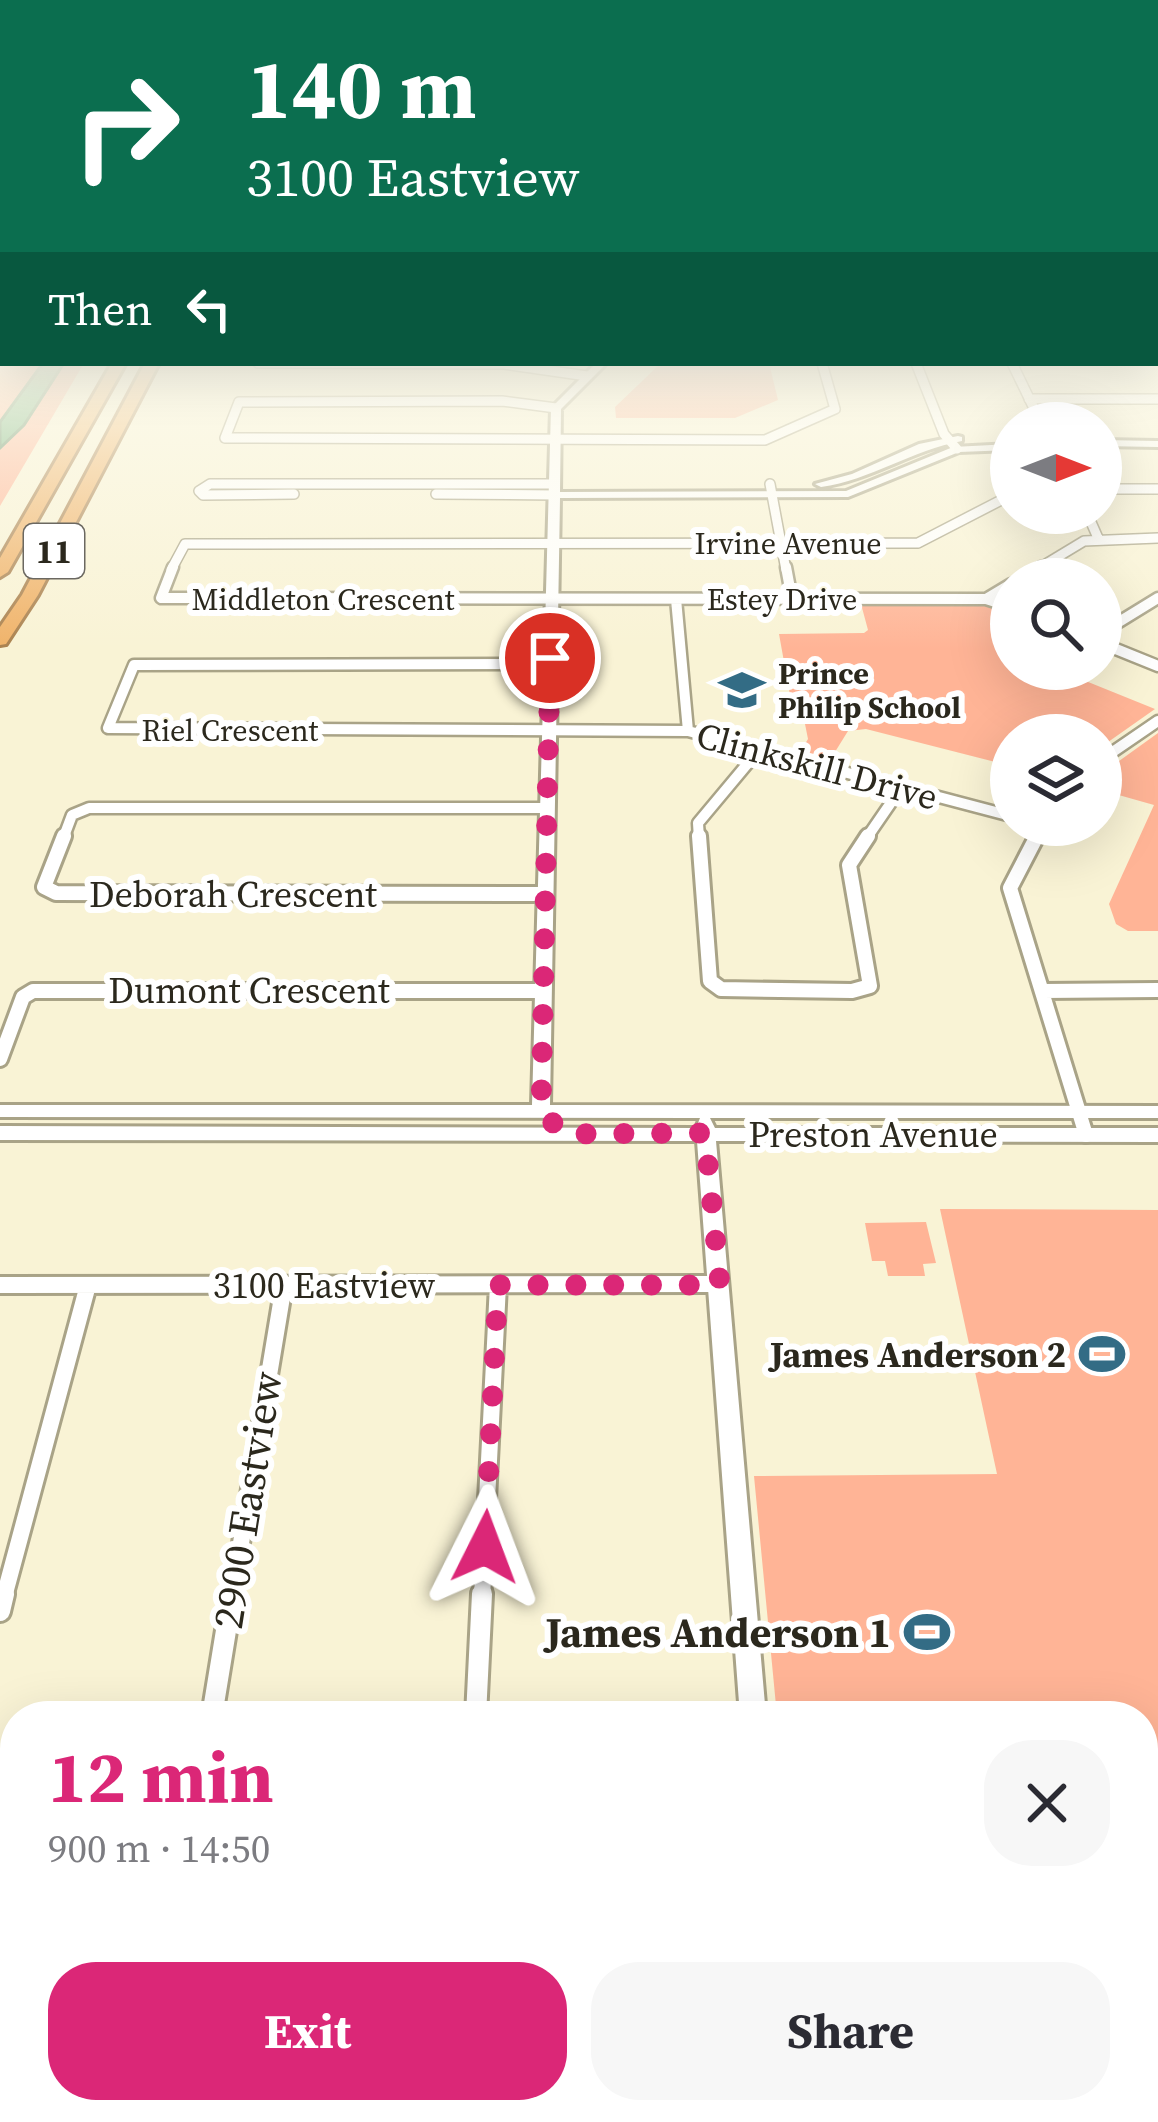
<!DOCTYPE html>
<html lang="en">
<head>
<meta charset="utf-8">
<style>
  body { margin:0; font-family:"Source Serif 4",serif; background:#f7f7f7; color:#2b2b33; height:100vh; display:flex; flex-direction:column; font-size:45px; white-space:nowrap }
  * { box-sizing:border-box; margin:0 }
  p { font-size:39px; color:#7c7c81 }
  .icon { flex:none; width:66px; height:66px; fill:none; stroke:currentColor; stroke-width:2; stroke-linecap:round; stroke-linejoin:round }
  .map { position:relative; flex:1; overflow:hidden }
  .side { position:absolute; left:0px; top:1701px; width:1158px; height:423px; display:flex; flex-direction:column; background:#fff; border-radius:48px 48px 0 0; box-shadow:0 12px 48px #0002 }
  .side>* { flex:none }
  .guide { position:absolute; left:0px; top:0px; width:1158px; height:366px; box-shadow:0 12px 48px #0002; background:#0b6e4f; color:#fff; overflow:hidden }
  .needle { width:78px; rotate:90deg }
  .controls { position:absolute; left:990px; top:402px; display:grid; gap:24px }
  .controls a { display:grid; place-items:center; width:132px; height:132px; border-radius:50%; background:#fff; box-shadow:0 12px 48px #0002; font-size:60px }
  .pin { position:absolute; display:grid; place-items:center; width:102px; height:102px; color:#fff; margin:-51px; border:6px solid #fff; border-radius:50%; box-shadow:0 3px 12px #0007 }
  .me { position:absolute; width:132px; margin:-66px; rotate:3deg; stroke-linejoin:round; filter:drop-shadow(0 0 9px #0008) }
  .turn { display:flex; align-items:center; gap:42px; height:252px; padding:0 48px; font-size:54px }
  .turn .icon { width:156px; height:156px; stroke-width:2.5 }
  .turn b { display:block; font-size:84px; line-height:102px }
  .then { display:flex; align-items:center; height:114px; padding:0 48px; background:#0003; gap:24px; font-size:45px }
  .round { display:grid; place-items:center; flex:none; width:126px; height:126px; border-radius:48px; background:#f7f7f7 }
  .headline { display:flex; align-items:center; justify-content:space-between; height:204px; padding:0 48px }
  h1 { font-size:72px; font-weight:700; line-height:90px; color:#db2777 }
  .action { display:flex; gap:24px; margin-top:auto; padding:24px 48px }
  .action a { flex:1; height:138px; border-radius:48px; background:#db2777; color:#fff; font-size:48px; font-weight:700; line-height:138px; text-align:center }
  .action a+a { background:#f7f7f7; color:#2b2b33 }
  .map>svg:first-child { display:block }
  .green { fill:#ffb496 }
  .water { fill:#65ac75; stroke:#54845b; stroke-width:3 }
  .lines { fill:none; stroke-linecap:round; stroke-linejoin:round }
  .street-far4-casing { stroke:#a9a387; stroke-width:12 }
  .street-far3-casing { stroke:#a9a387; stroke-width:15 }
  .street-far2-casing { stroke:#a9a387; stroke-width:20 }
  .street-far1-casing { stroke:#a9a387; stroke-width:22 }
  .street-casing { stroke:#a9a387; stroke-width:26 }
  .secondary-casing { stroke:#a9a387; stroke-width:6 }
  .highway-casing { stroke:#ab824f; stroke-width:6 }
  .street-far4 { stroke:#fff; stroke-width:9 }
  .street-far3 { stroke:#fff; stroke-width:10 }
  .street-far2 { stroke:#fff; stroke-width:14 }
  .street-far1 { stroke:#fff; stroke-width:16 }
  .street { stroke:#fff; stroke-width:20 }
  .secondary { fill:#fff; fill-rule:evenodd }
  .highway { fill:#f0b36a; fill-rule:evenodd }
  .route { stroke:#db2777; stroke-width:21; stroke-dasharray:0 37.8 }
  .labels { text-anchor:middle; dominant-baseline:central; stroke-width:12; stroke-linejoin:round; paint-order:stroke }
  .far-street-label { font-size:30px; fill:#2b281d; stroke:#fff }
  .far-poi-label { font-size:30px; font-weight:bold; fill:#2b281d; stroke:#fff; text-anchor:start }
  .shield { fill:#fff; stroke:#6b6861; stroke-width:3 }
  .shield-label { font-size:33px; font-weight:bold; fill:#2b281d }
  .street-label { font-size:36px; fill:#2b281d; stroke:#fff }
  .poi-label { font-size:36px; font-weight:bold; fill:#2b281d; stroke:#fff; text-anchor:end }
  .near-street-label { font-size:42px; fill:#2b281d; stroke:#fff }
  .near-poi-label { font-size:42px; font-weight:bold; fill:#2b281d; stroke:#fff; text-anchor:end }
</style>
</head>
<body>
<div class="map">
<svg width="1158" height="2122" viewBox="0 0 1158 2122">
  <rect width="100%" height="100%" fill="#f9f3d5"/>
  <path class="green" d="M0,352L3,363H84L0,506Z
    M661,363H769L778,400L735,418H616L615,407Z
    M861,604H983L1011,614V631L993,642L1011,650V669H1056L1155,709L1101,747V735H1011V766L866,729L848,731L830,760L800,752L808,739L802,709L790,695L779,634L864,633L868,630Z
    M1158,733V931H1128L1116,924L1109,904L1154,805L1101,790V774Z
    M940,1209L1158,1210V2122H1006L1004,2109H1143V1716H777L754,1476L997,1474Z
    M926,1222L936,1263L923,1264L925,1276H888L885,1261H872L865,1223Z
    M177,2109H600L601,2122H175Z"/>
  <path class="water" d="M43,363H64L24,425L0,448V422Z"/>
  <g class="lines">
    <g class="street-far4-casing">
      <path id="street-far4" d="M258,363L504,364L587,376
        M916,363L944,434L957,449
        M1012,363L1041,423
        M1029,399H1158
        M556,408L502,401L239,402L225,438L765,440L835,409L822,363
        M770,484L786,570
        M1101,489H1158
        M199,491L210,484H555
        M199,491L203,495L294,494
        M436,494L555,495
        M1087,513L1098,538
        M171,570L185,544L918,543L1011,495
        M1036,570L1084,541L1158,538"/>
    </g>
    <g class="street-far3-casing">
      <path id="street-far3" d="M173,567L161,598L986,599L1011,607
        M786,567L792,599
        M1020,579L1041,567
        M676,599L688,731
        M986,599L1011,584
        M1101,633L1158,598
        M1101,643L1158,666
        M550,664L134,665L108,728L688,731L1011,816
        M1101,760L1158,721
        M63,839L72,815L89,808H547
        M699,839L698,823L759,750
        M866,839L901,788
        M1035,839L1043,825"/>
    </g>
    <g class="street-far2-casing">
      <path id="street-far2" d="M64,836L44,887L56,893L545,894
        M699,836L710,981L721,989L852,991L870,986L849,865L868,836
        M1037,836L1010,888L1086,1135
        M1043,991L1158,990
        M0,1059L23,997L33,991H543"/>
    </g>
    <g class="street-far1-casing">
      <path id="street-far1" d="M0,1285L720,1284
        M4,1597L88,1285
        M232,1597L284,1285
        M482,1597L498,1285"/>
    </g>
    <g class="street-casing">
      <path id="street" d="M0,1611L4,1594
        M212,1716L232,1594
        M476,1716L482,1594
        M0,1812H15
        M0,2116H18"/>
    </g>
    <g class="secondary-casing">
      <path id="secondary" d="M596,363H607L561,409L560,492L846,491L953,447L1011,444V450L959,452L848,497L560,498L550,1105L1158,1106V1118H710L715,1128H1158V1142L716,1141L766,1716H740L697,1141L0,1140V1126L696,1128L700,1118L0,1117V1105H532L551,408Z
        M958,436L962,437V441C912,450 871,480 821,487L815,484L852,474L919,444Z
        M1101,440L1158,441V447L1101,446Z
        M783,2109H813L814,2122H784Z"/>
    </g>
    <g class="highway-casing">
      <path id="highway" d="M112,363H126L8,572L0,577V558Z
        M145,363H159L38,595L6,644L0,645V627L22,595Z"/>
    </g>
    <use href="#street-far4" class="street-far4"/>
    <use href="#street-far3" class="street-far3"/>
    <use href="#street-far2" class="street-far2"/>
    <use href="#street-far1" class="street-far1"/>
    <use href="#street" class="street"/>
    <use href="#secondary" class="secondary"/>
    <use href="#highway" class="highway"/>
  </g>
  <linearGradient id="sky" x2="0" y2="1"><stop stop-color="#73b1ba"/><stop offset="0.54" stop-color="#fcfaec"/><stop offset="1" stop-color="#fcfaec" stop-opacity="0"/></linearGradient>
  <rect width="1158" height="649" fill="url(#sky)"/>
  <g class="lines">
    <path class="route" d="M485,1547L498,1285H720L705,1133L564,1134L541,1111L550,658"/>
  </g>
  <defs>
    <g id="school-bare" transform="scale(3.6)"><path d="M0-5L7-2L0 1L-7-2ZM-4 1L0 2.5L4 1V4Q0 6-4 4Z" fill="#336c85" stroke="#fff" stroke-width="2.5" paint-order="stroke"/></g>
    <g id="stadium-bare" transform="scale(3.6)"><path d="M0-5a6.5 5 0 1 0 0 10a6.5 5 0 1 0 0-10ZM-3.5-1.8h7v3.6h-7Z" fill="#336c85" stroke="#fff" stroke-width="2.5" paint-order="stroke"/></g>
  </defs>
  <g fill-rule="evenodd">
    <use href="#school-bare" x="742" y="690"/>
    <use href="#stadium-bare" x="1102" y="1354"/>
    <use href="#stadium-bare" x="927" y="1632"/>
  </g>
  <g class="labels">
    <g class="far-street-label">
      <text x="788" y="543">Irvine Avenue</text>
      <text x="323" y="599">Middleton Crescent</text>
      <text x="782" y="599">Estey Drive</text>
      <text x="230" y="730">Riel Crescent</text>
    </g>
    <g class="far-poi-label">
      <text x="778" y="673">Prince<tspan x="778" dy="34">Philip School</tspan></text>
    </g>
    <rect class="shield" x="24" y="524" width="60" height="54" rx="9"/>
    <g class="shield-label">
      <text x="54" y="551">11</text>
    </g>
    <g class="street-label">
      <text transform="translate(817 766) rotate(15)">Clinkskill Drive</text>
      <text x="233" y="894">Deborah Crescent</text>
      <text x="249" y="990">Dumont Crescent</text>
      <text x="873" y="1134">Preston Avenue</text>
      <text x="324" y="1285">3100 Eastview</text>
    </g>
    <g class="poi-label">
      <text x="1066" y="1354">James Anderson 2</text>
    </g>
    <g class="near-street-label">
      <text transform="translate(247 1500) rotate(-81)">2900 Eastview</text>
    </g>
    <g class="near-poi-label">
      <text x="891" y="1632">James Anderson 1</text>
    </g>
  </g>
</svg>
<div class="controls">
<a><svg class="needle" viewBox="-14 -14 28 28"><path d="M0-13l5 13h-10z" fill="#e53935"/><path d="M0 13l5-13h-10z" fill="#7c7c81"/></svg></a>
<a><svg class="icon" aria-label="search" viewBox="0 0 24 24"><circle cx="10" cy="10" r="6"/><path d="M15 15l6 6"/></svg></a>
<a><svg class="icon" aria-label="layers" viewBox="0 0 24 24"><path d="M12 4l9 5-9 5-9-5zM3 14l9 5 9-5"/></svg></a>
</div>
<div class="pin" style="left:550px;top:658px;background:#d93025"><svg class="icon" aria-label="arrive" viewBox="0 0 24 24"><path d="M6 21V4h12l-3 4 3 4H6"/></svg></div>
<svg class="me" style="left:485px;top:1547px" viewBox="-20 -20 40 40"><path d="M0-17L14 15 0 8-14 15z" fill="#db2777" stroke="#fff" stroke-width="4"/></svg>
<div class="guide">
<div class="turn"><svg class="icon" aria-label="right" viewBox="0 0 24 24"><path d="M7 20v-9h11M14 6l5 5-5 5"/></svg><div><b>140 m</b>3100 Eastview</div></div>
<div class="then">Then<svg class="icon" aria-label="left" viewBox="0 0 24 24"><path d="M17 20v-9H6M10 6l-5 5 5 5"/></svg></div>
</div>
<section class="side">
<div class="headline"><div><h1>12 min</h1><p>900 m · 14:50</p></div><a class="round"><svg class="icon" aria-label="close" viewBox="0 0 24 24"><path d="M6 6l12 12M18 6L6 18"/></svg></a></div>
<div class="action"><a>Exit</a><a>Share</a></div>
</section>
</div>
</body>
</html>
